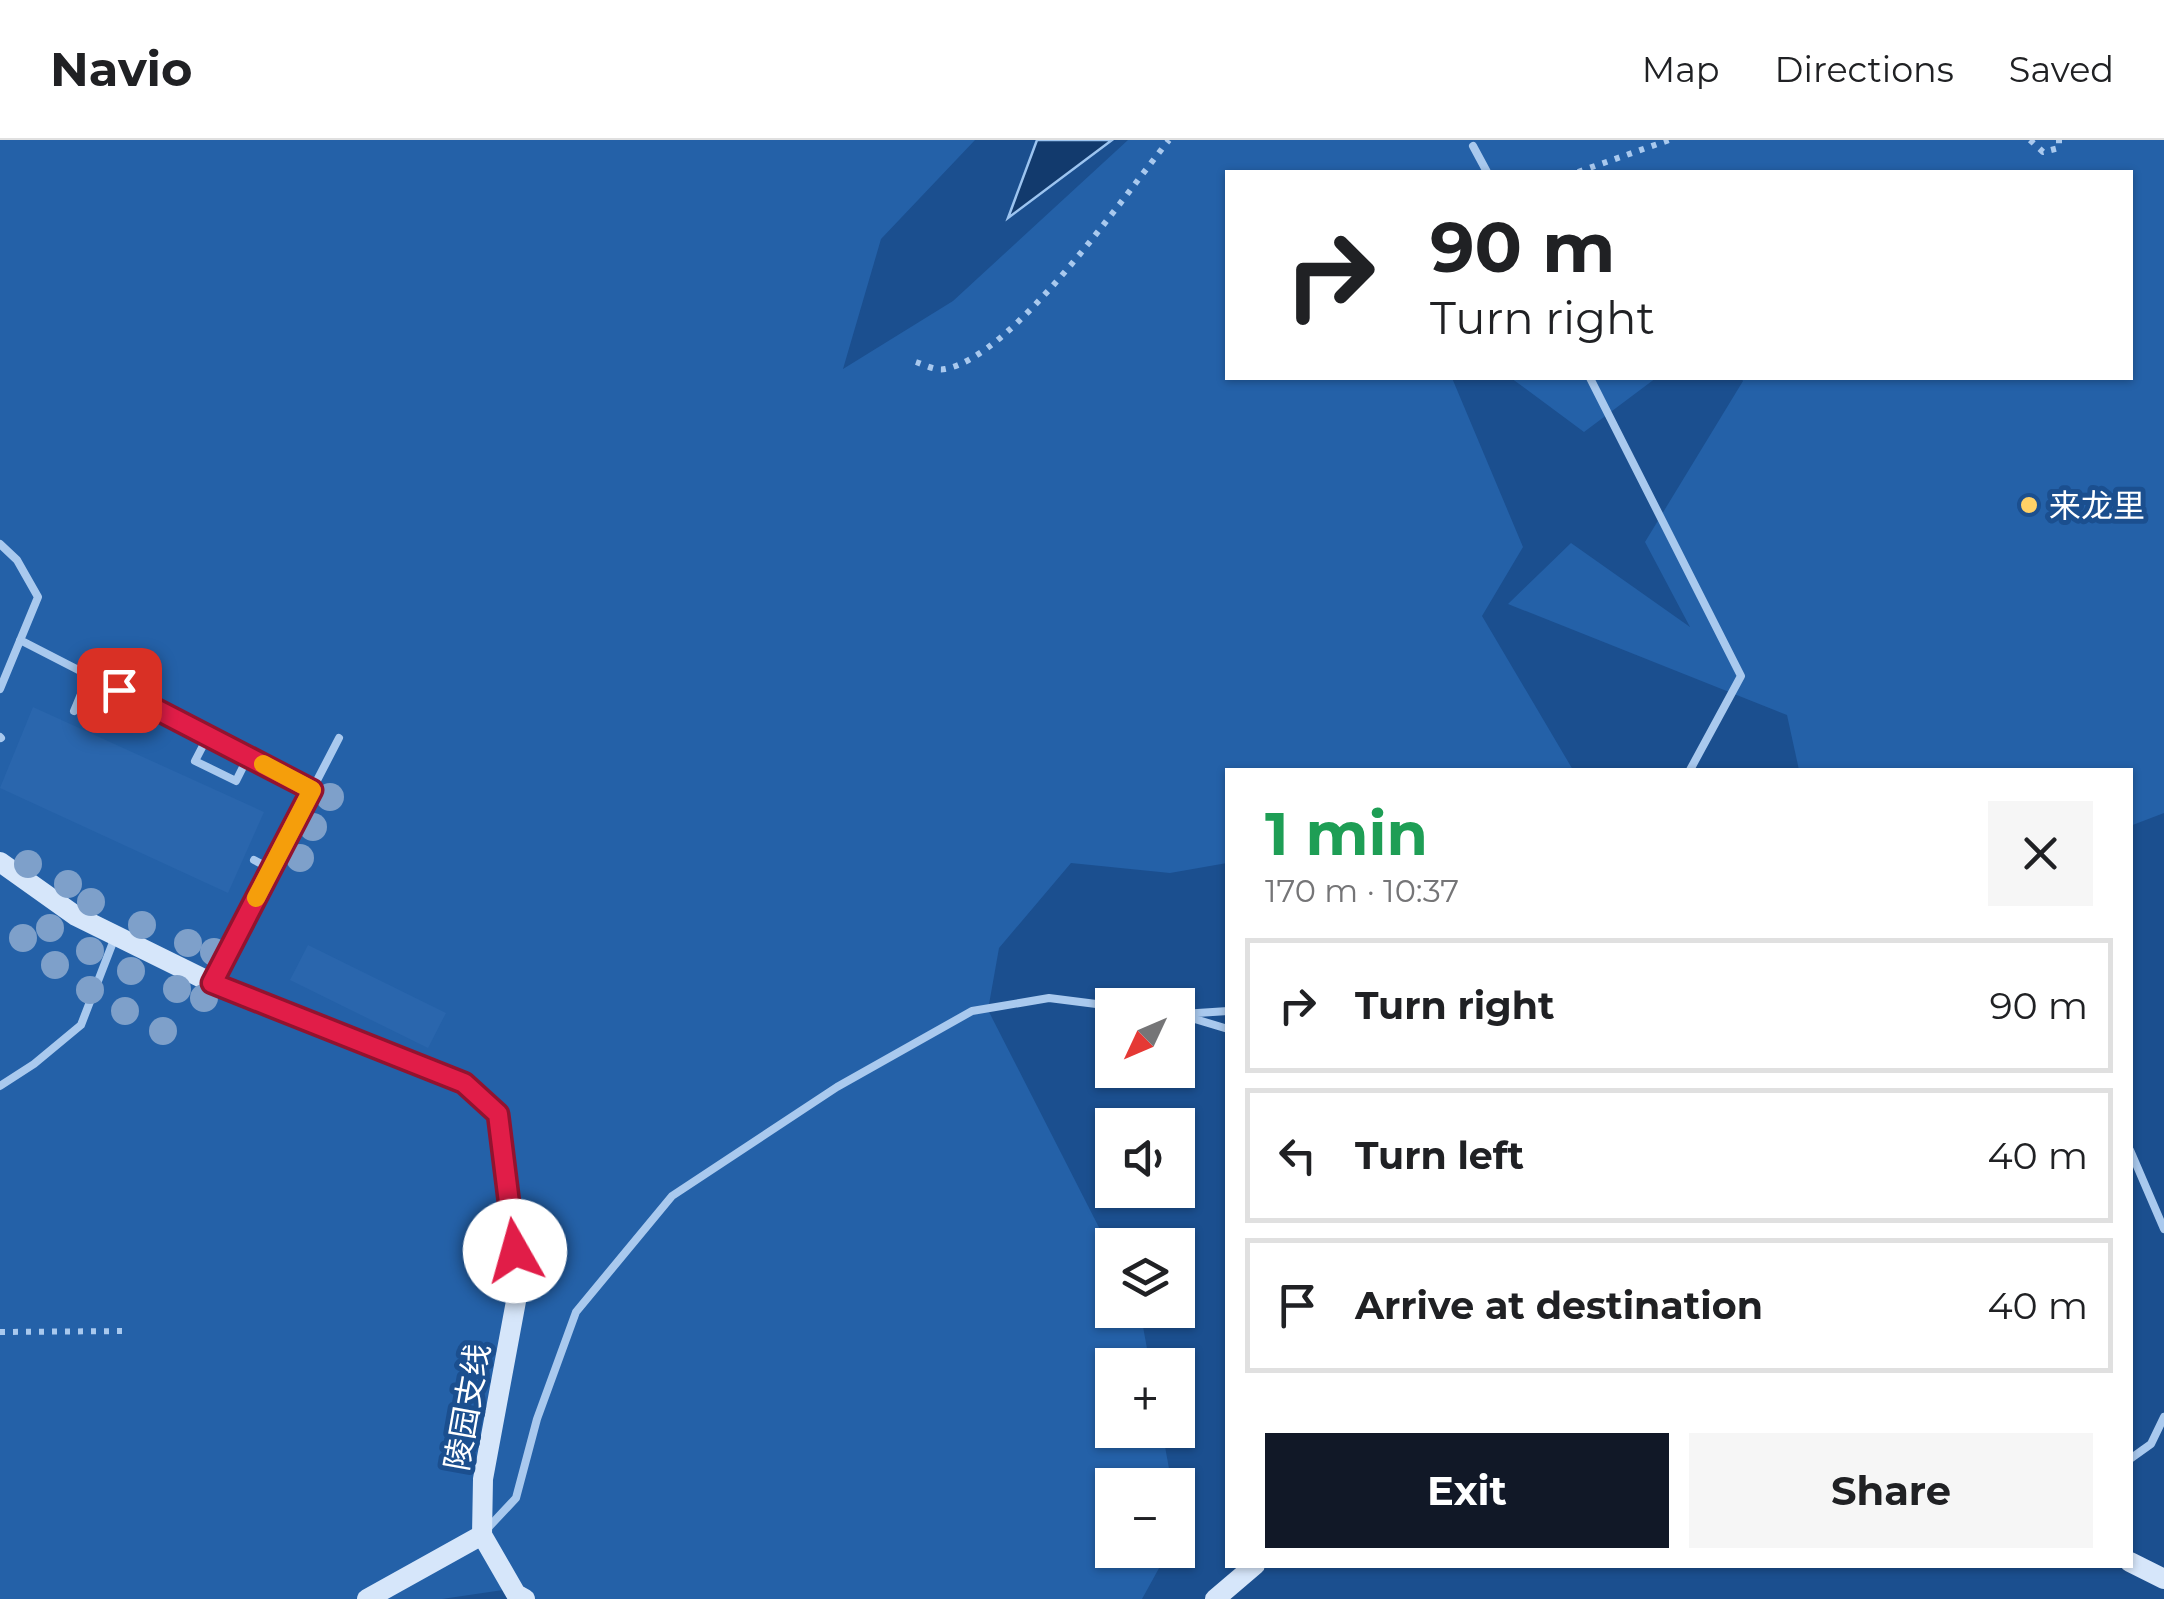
<!DOCTYPE html>
<html lang="en">
<head>
<meta charset="utf-8">
<style>
  body { margin:0; font-family:Montserrat,"Noto Sans SC",sans-serif; background:#f6f6f6; color:#202124; height:100vh; display:flex; flex-direction:column; font-size:38px; white-space:nowrap }
  * { box-sizing:border-box; margin:0 }
  p { font-size:32px; color:#757577 }
  .icon { flex:none; width:55px; height:55px; fill:none; stroke:currentColor; stroke-width:2; stroke-linecap:round; stroke-linejoin:round }
  .map { position:relative; flex:1; overflow:hidden }
  .drawer { position:absolute; left:1225px; top:628px; width:908px; height:800px; display:flex; flex-direction:column; background:#fff; border-radius:0px; box-shadow:0 2px 8px #0004 }
  .drawer>* { flex:none }
  .hud { position:absolute; left:1225px; top:30px; width:908px; height:210px; border-radius:0px; box-shadow:0 2px 8px #0004; background:#fff; color:#202124; overflow:hidden }
  .needle { width:65px; rotate:226deg }
  .tools { position:absolute; left:1095px; top:848px; display:grid; gap:20px }
  .tools a { display:grid; place-items:center; width:100px; height:100px; border-radius:0px; background:#fff; box-shadow:0 2px 8px #0004; font-size:50px }
  .pin { position:absolute; display:grid; place-items:center; width:85px; height:85px; color:#fff; margin:-42px; border-radius:20px; box-shadow:0 5px 15px #0006 }
  .me { position:absolute; width:110px; margin:-55px; rotate:353deg; stroke-linejoin:round; filter:drop-shadow(0 0 8px #0008) }
  .turn { display:flex; align-items:center; gap:35px; height:210px; padding:0 40px; font-size:45px }
  .turn .icon { width:130px; height:130px; stroke-width:2.5 }
  .turn b { display:block; font-size:70px; line-height:85px }
  .round { display:grid; place-items:center; flex:none; width:105px; height:105px; border-radius:0px; background:#f6f6f6 }
  .head { display:flex; align-items:center; justify-content:space-between; height:170px; padding:0 40px }
  h1 { font-size:60px; font-weight:700; line-height:75px; color:#1e9e55 }
  .button { display:flex; gap:20px; margin-top:auto; padding:20px 40px }
  .button a { flex:1; height:115px; border-radius:0px; background:#111827; color:#fff; font-size:40px; font-weight:700; line-height:115px; text-align:center }
  .button a+a { background:#f6f6f6; color:#202124 }
  ul { padding:0; list-style:none }
  li { display:flex; align-items:center; gap:30px; height:135px; margin:0 20px 15px; padding:0 20px; border:5px solid #e0e0e0; border-radius:0px }
  li div { flex:1 }
  li b { display:block; font-size:38px }
  li em { font-style:normal }
  header { display:flex; align-items:center; gap:60px; box-sizing:border-box; height:140px; padding:0 50px; background:#fff; border-bottom:2px solid #e0e0e0 }
  header strong { font-size:48px }
  nav { display:flex; gap:55px; margin-inline-start:auto; font-size:35px }
  .map>svg:first-child { display:block }
  .green { fill:#2461a8 }
  .water { fill:#123a6d; stroke:#9cc4f0; stroke-width:2.5 }
  .building { fill:#2a66ad }
  .lines { fill:none; stroke-linecap:round; stroke-linejoin:round }
  .path { stroke:#a9c9ee; stroke-width:6; stroke-dasharray:5 8; stroke-linecap:butt }
  .lane { stroke:#a9c9ee; stroke-width:8 }
  .secondary { stroke:#d6e6fa; stroke-width:20 }
  .tree { fill:#7ea0ca }
  .route-casing { stroke:#92132f; stroke-width:25 }
  .route { stroke:#e11d48; stroke-width:18 }
  .slow { stroke:#f59e0b; stroke-width:18 }
  .poi-dot { fill:#ffd166; stroke:#1b4f8f; stroke-width:4 }
  .labels { text-anchor:middle; dominant-baseline:central; stroke-width:10; stroke-linejoin:round; paint-order:stroke }
  .poi-label { font-size:32px; fill:#fff; stroke:#1b4f8f; text-anchor:start }
  .street-label { font-size:32px; fill:#fff; stroke:#1b4f8f }
</style>
</head>
<body>
<header>
<strong>Navio</strong>
<nav><a>Map</a><a>Directions</a><a>Saved</a></nav>
</header>
<div class="map">
<svg width="2164" height="1459" viewBox="0 0 2164 1459">
  <rect width="100%" height="100%" fill="#1b4f8f"/>
  <path class="green" d="M0,0H975L881,99L843,229L953,161L1128,0H2164V673L2130,686V630H1799L1787,575L1508,464L1571,403L1690,487L1645,402L1743,241L1741,238H2130V32H1228V238H1452L1523,407L1482,476L1573,630H1228L1227,723L1170,733L1071,723L999,808L988,870L1112,1113V1170H1140L1150,1225H1112V1290H1162L1172,1345H1112V1410H1169L1142,1459H524L503,1450L442,1459H0Z
    M1511,238H1656L1584,292Z"/>
  <path class="water" d="M1037,0H1112L1008,78Z"/>
  <path class="building" d="M33,567L264,672L228,753L0,648Z
    M308,805L446,873L428,908L290,840Z"/>
  <g class="lines">
    <path class="path" d="M2030,0L2043,12L2059,8V0
      M1578,32L1669,0
      M916,222C925,225 936,231 945,229C1014,216 1123,57 1169,0
      M0,1192L130,1191"/>
    <path class="lane" d="M1473,6L1487,32
      M1590,238L1741,536L1690,630
      M0,404L17,420L38,457L0,549
      M20,500L312,650
      M74,571L89,535
      M208,596L195,621L236,641L248,617
      M0,597L1,598
      M254,720L271,729
      M212,843L339,598
      M1178,874L1228,889
      M1182,874L1228,871
      M0,946L34,924L81,885L115,797
      M2130,1010L2164,1089
      M2130,1319L2151,1304L2164,1277
      M486,1390L516,1358L537,1279L576,1172L672,1056L837,947L972,871L1049,858L1112,866"/>
    <path class="secondary" d="M0,722L76,776L212,843L464,943L498,974L519,1145L483,1339L482,1395L516,1454L525,1459
      M2130,1422L2164,1439
      M367,1459L482,1395
      M1215,1459L1255,1425"/>
  </g>
  <g class="tree">
    <circle cx="330" cy="657" r="14"/>
    <circle cx="313" cy="687" r="14"/>
    <circle cx="300" cy="718" r="14"/>
    <circle cx="28" cy="724" r="14"/>
    <circle cx="68" cy="744" r="14"/>
    <circle cx="91" cy="762" r="14"/>
    <circle cx="142" cy="785" r="14"/>
    <circle cx="50" cy="788" r="14"/>
    <circle cx="23" cy="798" r="14"/>
    <circle cx="188" cy="803" r="14"/>
    <circle cx="90" cy="811" r="14"/>
    <circle cx="214" cy="812" r="14"/>
    <circle cx="55" cy="825" r="14"/>
    <circle cx="131" cy="831" r="14"/>
    <circle cx="177" cy="849" r="14"/>
    <circle cx="90" cy="850" r="14"/>
    <circle cx="204" cy="858" r="14"/>
    <circle cx="125" cy="871" r="14"/>
    <circle cx="163" cy="891" r="14"/>
  </g>
  <g class="lines">
    <g class="route-casing">
      <path id="route" d="M119,550L312,650L212,843L464,943L498,974L515,1111"/>
    </g>
    <use href="#route" class="route"/>
    <path class="slow" d="M256,758L312,650L263,624"/>
  </g>
  <circle class="poi-dot" cx="2029" cy="365" r="10"/>
  <g class="labels">
    <g class="poi-label">
      <text x="2049" y="365">来龙里</text>
    </g>
    <g class="street-label">
      <text transform="translate(467 1267) rotate(-80)">陵园支线</text>
    </g>
  </g>
</svg>
<div class="tools">
<a><svg class="needle" viewBox="-14 -14 28 28"><path d="M0-13l5 13h-10z" fill="#e53935"/><path d="M0 13l5-13h-10z" fill="#757577"/></svg></a>
<a><svg class="icon" aria-label="sound" viewBox="0 0 24 24"><path d="M4 9h4l5-4v14l-5-4H4zM17 9q2 3 0 6"/></svg></a>
<a><svg class="icon" aria-label="layers" viewBox="0 0 24 24"><path d="M12 4l9 5-9 5-9-5zM3 14l9 5 9-5"/></svg></a>
<a>+</a>
<a>−</a>
</div>
<div class="pin" style="left:119px;top:550px;background:#d93025"><svg class="icon" aria-label="arrive" viewBox="0 0 24 24"><path d="M6 21V4h12l-3 4 3 4H6"/></svg></div>
<svg class="me" style="left:515px;top:1111px" viewBox="-20 -20 40 40"><circle r="19" fill="#fff"/><path d="M0-13L10 11 0 6-10 11z" fill="#e11d48"/></svg>
<div class="hud">
<div class="turn"><svg class="icon" aria-label="right" viewBox="0 0 24 24"><path d="M7 20v-9h11M14 6l5 5-5 5"/></svg><div><b>90 m</b>Turn right</div></div>
</div>
<section class="drawer">
<div class="head"><div><h1>1 min</h1><p>170 m · 10:37</p></div><a class="round"><svg class="icon" aria-label="close" viewBox="0 0 24 24"><path d="M6 6l12 12M18 6L6 18"/></svg></a></div>
<ul>
<li><svg class="icon" aria-label="right" viewBox="0 0 24 24"><path d="M7 20v-9h11M14 6l5 5-5 5"/></svg><div><b>Turn right</b></div><em>90 m</em></li>
<li><svg class="icon" aria-label="left" viewBox="0 0 24 24"><path d="M17 20v-9H6M10 6l-5 5 5 5"/></svg><div><b>Turn left</b></div><em>40 m</em></li>
<li><svg class="icon" aria-label="arrive" viewBox="0 0 24 24"><path d="M6 21V4h12l-3 4 3 4H6"/></svg><div><b>Arrive at destination</b></div><em>40 m</em></li>
</ul>
<div class="button"><a>Exit</a><a>Share</a></div>
</section>
</div>
</body>
</html>
